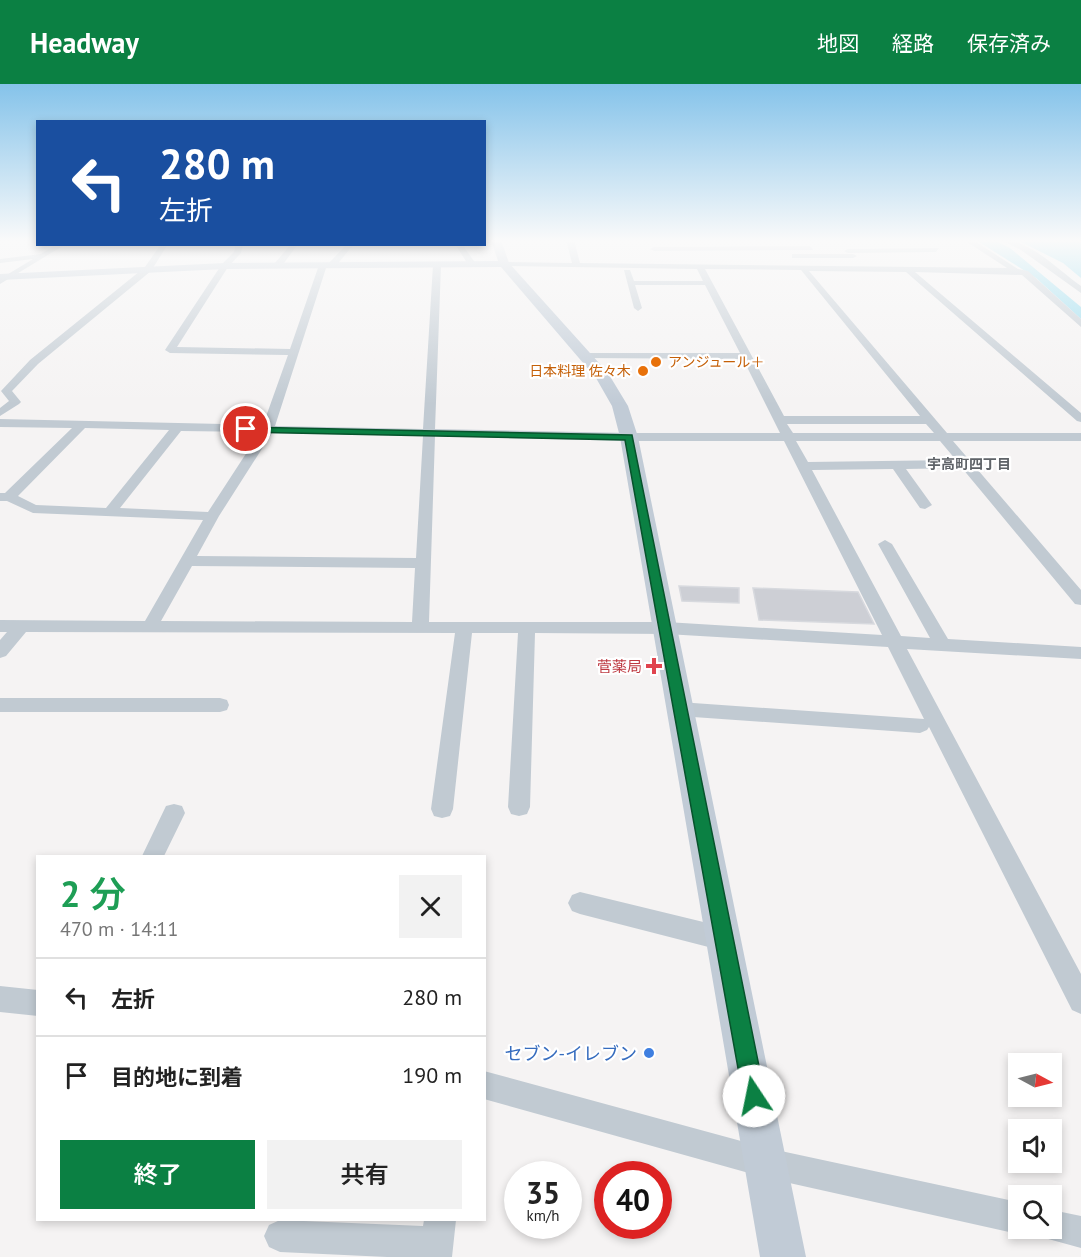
<!DOCTYPE html>
<html lang="ja">
<head>
<meta charset="utf-8">
<style>
  body { margin:0; font-family:"PT Sans","Noto Sans JP",sans-serif; background:#f2f2f2; color:#222; height:100vh; display:flex; flex-direction:column; font-size:22px; white-space:nowrap }
  * { box-sizing:border-box; margin:0 }
  p { font-size:20px; color:#767676 }
  .icon { flex:none; width:33px; height:33px; fill:none; stroke:currentColor; stroke-width:2; stroke-linecap:round; stroke-linejoin:round }
  .map { position:relative; flex:1; overflow:hidden }
  .sheet { position:absolute; left:36px; top:771px; width:450px; height:366px; display:flex; flex-direction:column; background:#fff; border-radius:0px; box-shadow:0 3px 9px #0003 }
  .sheet>* { flex:none }
  .banner { position:absolute; left:36px; top:36px; width:450px; height:126px; border-radius:0px; box-shadow:0 3px 9px #0003; background:#1a4fa0; color:#fff; overflow:hidden }
  .needle { width:39px; rotate:97deg }
  .buttons { position:absolute; left:1008px; top:969px; display:grid; gap:12px }
  .buttons a { display:grid; place-items:center; width:54px; height:54px; border-radius:0px; background:#fff; box-shadow:0 3px 9px #0003; font-size:30px }
  .speed { position:absolute; left:504px; top:1077px; display:flex; gap:12px; font-size:30px; font-weight:700; text-align:center }
  .speed>* { display:grid; place-content:center; width:78px; height:78px; border-radius:50%; background:#fff; box-shadow:0 3px 9px #0003; line-height:1 }
  .speed small { font-size:15px; font-weight:400 }
  .speed .limit { border:9px solid #d22; background:#fff; color:#111 }
  .pin { position:absolute; display:grid; place-items:center; width:51px; height:51px; color:#fff; margin:-26px; border:3px solid #fff; border-radius:50%; box-shadow:0 2px 6px #0007 }
  .me { position:absolute; width:66px; margin:-33px; rotate:349deg; stroke-linejoin:round; filter:drop-shadow(0 0 4px #0008) }
  .turn { display:flex; align-items:center; gap:21px; height:126px; padding:0 24px; font-size:27px }
  .turn .icon { width:78px; height:78px; stroke-width:2.5 }
  .turn b { display:block; font-size:42px; line-height:51px }
  .round { display:grid; place-items:center; flex:none; width:63px; height:63px; border-radius:0px; background:#f2f2f2 }
  .overview { display:flex; align-items:center; justify-content:space-between; height:102px; padding:0 24px }
  h1 { font-size:36px; font-weight:600; line-height:45px; color:#1e9e55 }
  .action { display:flex; gap:12px; margin-top:auto; padding:12px 24px }
  .action a { flex:1; height:69px; border-radius:0px; background:#0b8043; color:#fff; font-size:24px; font-weight:600; line-height:69px; text-align:center }
  .action a+a { background:#f2f2f2; color:#222 }
  ul { padding:0; list-style:none }
  li { display:flex; align-items:center; gap:18px; height:78px; padding:0 24px; border-top:2px solid #e0e0e0 }
  li div { flex:1 }
  li b { display:block; font-size:22px }
  li em { font-style:normal }
  header { display:flex; align-items:center; gap:36px; box-sizing:border-box; height:84px; padding:0 30px; background:#0b8043; color:#fff }
  header strong { font-size:28px }
  nav { display:flex; gap:33px; margin-inline-start:auto; font-size:21px }
  .map>svg:first-child { display:block }
  .water { fill:#90daee }
  .building { fill:#cdcfd5; stroke:#d7d9de; stroke-width:1.5 }
  .lines { fill:none; stroke-linecap:round; stroke-linejoin:round }
  .street { fill:#c1cad2; fill-rule:evenodd }
  .secondary { fill:#c1cbd6; fill-rule:evenodd }
  .route { fill:#0b8043; stroke:#07532c; stroke-width:1.5 }
  .food-dot { fill:#e8710a; stroke:#fff; stroke-width:2 }
  .health-dot { fill:#e0444e; stroke:#fff; stroke-width:2 }
  .shop-dot { fill:#3f7fe0; stroke:#fff; stroke-width:2 }
  .labels { text-anchor:middle; dominant-baseline:central; stroke-width:4.5; stroke-linejoin:round; paint-order:stroke }
  .far-food-label { font-size:14px; fill:#c56008; stroke:#fff; text-anchor:start }
  .far-neighbourhood-label { font-size:14px; font-weight:bold; fill:#5f6368; stroke:#fff }
  .health-label { font-size:15px; fill:#be3a42; stroke:#fff; text-anchor:end }
  .near-shop-label { font-size:18px; fill:#366cbe; stroke:#fff; text-anchor:end }
</style>
</head>
<body>
<header>
<strong>Headway</strong>
<nav><a>地図</a><a>経路</a><a>保存済み</a></nav>
</header>
<div class="map">
<svg width="1081" height="1173" viewBox="0 0 1081 1173">
  <rect width="100%" height="100%" fill="#f5f3f3"/>
  <path class="water" d="M976,156H994L1010,164L1081,223V235L1036,194Z
    M1017,156H1081V194L1063,179Z"/>
  <path class="building" d="M679,502L739,504V519L682,517Z
    M753,504L858,508L874,540L759,536Z"/>
  <g class="lines">
    <path class="street" d="M566,156H574L580,179L1007,184L964,156H973L1018,185L1028,187L1081,235V243L1022,191L915,188L1081,329V338L1077,337L906,188L809,187L947,349H1081V357H953L1081,506V521L1075,520L962,384L906,385L932,421L925,425L920,424L893,385L812,386L901,552L930,554L878,460L885,456L892,460L948,555L1081,563V575L907,565L1081,890V930L1072,926L929,643L927,646L920,649L679,632L672,630L670,625L672,620L679,618L924,635L888,563L666,550L535,549L530,723L527,730L519,732L511,730L508,723L518,549H472L453,725L450,732L442,734L434,732L431,725L455,549L26,548L6,572L0,574V556L7,548H0V536L145,537L203,436L33,429L7,417H0V409H5L72,344L0,343V335L263,341L288,271L170,269L165,266L222,180L234,168L236,160H243L241,169L228,183L177,263L290,265L319,181L323,179L327,181L275,342L423,345L433,181L437,179L441,181L435,345L629,349H780L743,275L582,274V270L586,269H740L705,201H635L642,224L638,227L634,224L624,186H630L634,197H703L697,185L504,182L500,180L504,178L572,179ZM705,185L801,186L920,332H784ZM787,340H926L934,349H793ZM85,344L169,346L106,424L36,421L18,412ZM181,347L260,348L208,428L120,424ZM272,349L423,352L416,474L197,472L219,432ZM435,352L629,357H784L882,551L666,538H429ZM796,357H940L956,376L808,378ZM192,482L415,484L412,538L161,537Z
      M1001,156C1031,156 1058,186 1081,202V209L1021,166Z
      M57,160H66L0,200V195L33,175L0,179V175L41,170Z
      M161,160H168L151,187L38,280L12,307L21,318L19,320L0,332V324L9,317L1,307L30,276L145,183Z
      M291,160H298L281,183H275V179Z
      M347,160H354L335,183H329V179Z
      M455,160H462L476,180L475,182H469Z
      M810,162L813,166L654,167L650,165L654,163Z
      M939,164L936,168L848,169L844,167L848,165Z
      M795,170H853L857,172L853,174H792V170Z
      M0,614H220L227,616L229,621L227,626L220,628H0Z
      M174,720L182,722L185,729L164,772H142L166,722Z
      M580,808L724,843L733,846L736,855L733,864L724,867L580,830L572,827L568,819L572,811Z
      M0,902L38,906V932L0,928Z
      M484,987L767,1064L1018,1118V1144H1030L1018,1150L767,1094L484,1015Z
      M1052,1126L1081,1132V1164L1041,1153L1037,1144H1052Z
      M280,1136L423,1142L424,1136H456L452,1173H387L280,1168L269,1163L264,1152L269,1141Z"/>
    <path class="secondary" d="M491,156H501L509,179L608,289L628,322L638,353L806,1173H760L620,353L612,322L596,294L501,183L225,185L0,196V190L225,179L498,177Z"/>
  </g>
  <linearGradient id="sky" x2="0" y2="1"><stop stop-color="#85c3ea"/><stop offset="0.49" stop-color="#fafafa"/><stop offset="1" stop-color="#fafafa" stop-opacity="0"/></linearGradient>
  <rect width="1081" height="320" fill="url(#sky)"/>
  <path class="route" d="M243,343L632,351L765,1012L762,1020L754,1023L746,1020L743,1012L625,356L246,348L241,345Z"/>
  <g class="food-dot">
    <circle cx="656" cy="278" r="6"/>
    <circle cx="643" cy="287" r="6"/>
  </g>
  <path class="health-dot" d="M651 573h6v6h6v6h-6v6h-6v-6h-6v-6h6z"/>
  <circle class="shop-dot" cx="649" cy="969" r="6"/>
  <g class="labels">
    <g class="far-food-label">
      <text x="668" y="278">アンジュール＋</text>
      <text x="631" y="287" text-anchor="end">日本料理 佐々木</text>
    </g>
    <g class="far-neighbourhood-label">
      <text x="969" y="380">宇高町四丁目</text>
    </g>
    <g class="health-label">
      <text x="642" y="582">菅薬局</text>
    </g>
    <g class="near-shop-label">
      <text x="637" y="969">セブン-イレブン</text>
    </g>
  </g>
</svg>
<div class="buttons">
<a><svg class="needle" viewBox="-14 -14 28 28"><path d="M0-13l5 13h-10z" fill="#e53935"/><path d="M0 13l5-13h-10z" fill="#767676"/></svg></a>
<a><svg class="icon" aria-label="sound" viewBox="0 0 24 24"><path d="M4 9h4l5-4v14l-5-4H4zM17 9q2 3 0 6"/></svg></a>
<a><svg class="icon" aria-label="search" viewBox="0 0 24 24"><circle cx="10" cy="10" r="6"/><path d="M15 15l6 6"/></svg></a>
</div>
<div class="speed"><div>35<small>km/h</small></div><div class="limit">40</div></div>
<div class="pin" style="left:246px;top:345px;background:#d93025"><svg class="icon" aria-label="arrive" viewBox="0 0 24 24"><path d="M6 21V4h12l-3 4 3 4H6"/></svg></div>
<svg class="me" style="left:754px;top:1012px" viewBox="-20 -20 40 40"><circle r="19" fill="#fff"/><path d="M0-13L10 11 0 6-10 11z" fill="#0b8043"/></svg>
<div class="banner">
<div class="turn"><svg class="icon" aria-label="left" viewBox="0 0 24 24"><path d="M17 20v-9H6M10 6l-5 5 5 5"/></svg><div><b>280 m</b>左折</div></div>
</div>
<section class="sheet">
<div class="overview"><div><h1>2 分</h1><p>470 m · 14:11</p></div><a class="round"><svg class="icon" aria-label="close" viewBox="0 0 24 24"><path d="M6 6l12 12M18 6L6 18"/></svg></a></div>
<ul>
<li><svg class="icon" aria-label="left" viewBox="0 0 24 24"><path d="M17 20v-9H6M10 6l-5 5 5 5"/></svg><div><b>左折</b></div><em>280 m</em></li>
<li><svg class="icon" aria-label="arrive" viewBox="0 0 24 24"><path d="M6 21V4h12l-3 4 3 4H6"/></svg><div><b>目的地に到着</b></div><em>190 m</em></li>
</ul>
<div class="action"><a>終了</a><a>共有</a></div>
</section>
</div>
</body>
</html>
